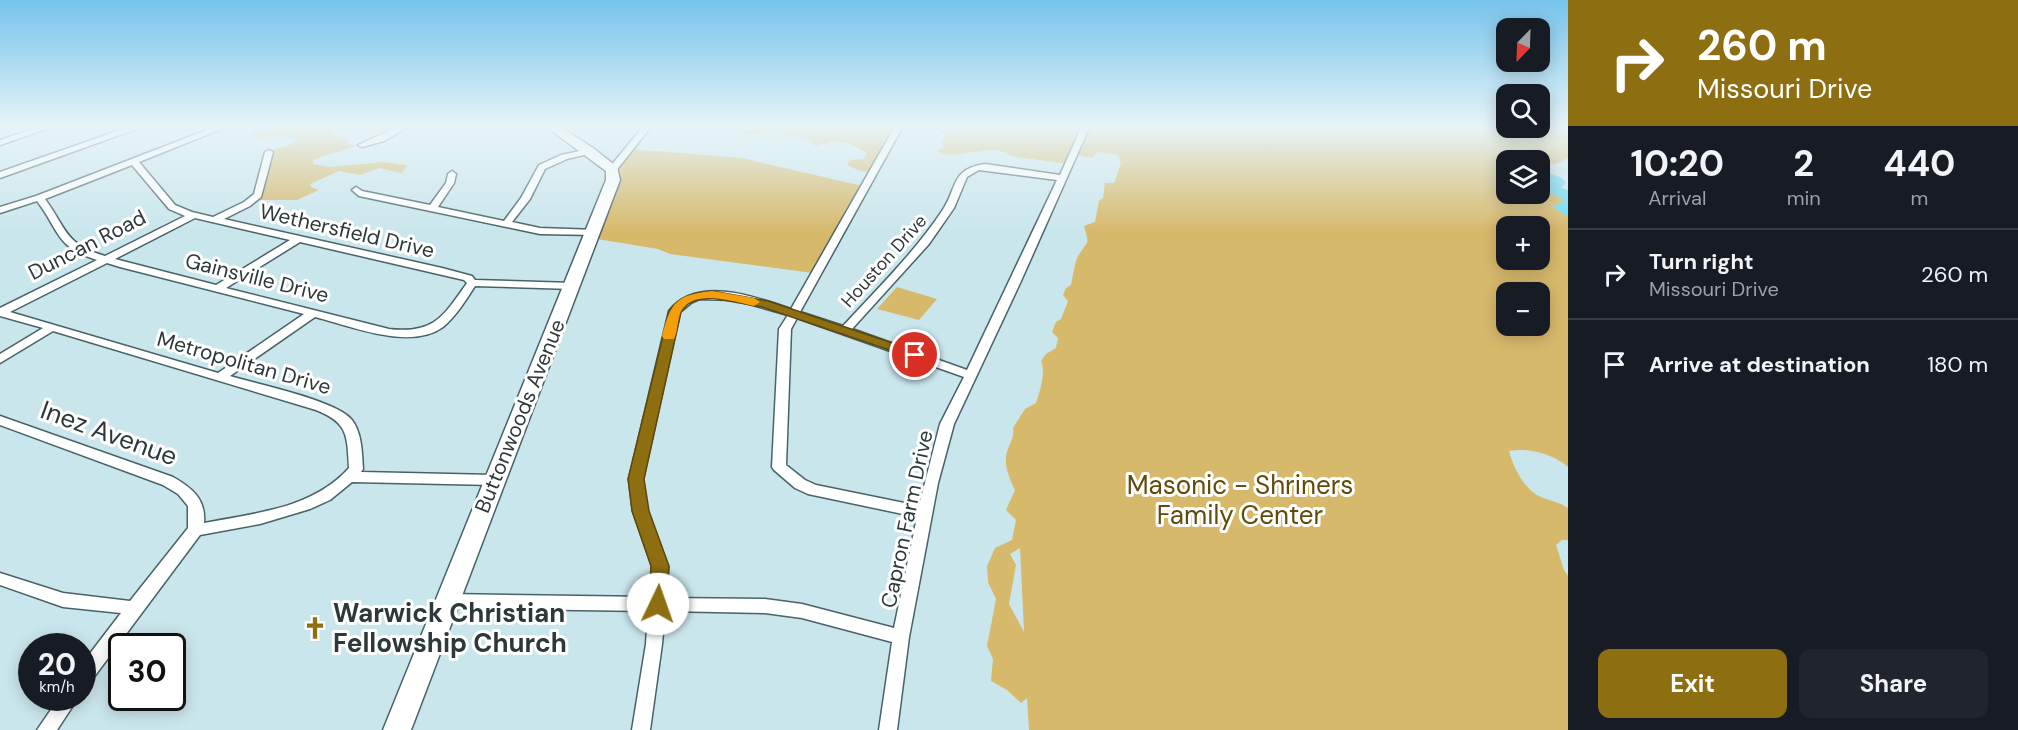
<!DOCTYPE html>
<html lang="en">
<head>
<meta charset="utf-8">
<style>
  body { margin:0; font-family:"DM Sans",sans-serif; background:#20242c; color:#f1f3f6; height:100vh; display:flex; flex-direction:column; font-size:22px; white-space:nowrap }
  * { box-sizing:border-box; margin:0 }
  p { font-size:20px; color:#9ea1a6 }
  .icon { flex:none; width:33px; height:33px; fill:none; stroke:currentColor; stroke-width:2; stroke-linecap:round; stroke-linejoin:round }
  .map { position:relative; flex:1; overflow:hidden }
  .side { display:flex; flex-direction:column; background:#171b24; width:450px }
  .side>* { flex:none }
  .hud { background:#8d6f12; color:#fff; overflow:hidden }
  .needle { width:39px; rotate:203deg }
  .fabs { position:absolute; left:1496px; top:18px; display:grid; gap:12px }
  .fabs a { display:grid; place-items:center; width:54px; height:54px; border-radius:12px; background:#171b24; box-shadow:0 3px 15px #0003; font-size:30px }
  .speed { position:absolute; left:18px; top:633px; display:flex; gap:12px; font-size:30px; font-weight:700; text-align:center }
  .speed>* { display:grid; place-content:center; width:78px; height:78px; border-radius:50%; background:#171b24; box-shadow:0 3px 15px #0003; line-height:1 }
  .speed small { font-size:15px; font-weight:400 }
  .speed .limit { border:3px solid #111; border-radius:9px; background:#fff; color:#111 }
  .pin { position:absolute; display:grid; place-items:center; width:51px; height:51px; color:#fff; margin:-26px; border:3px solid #fff; border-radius:50%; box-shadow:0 2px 6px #0007 }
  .me { position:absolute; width:66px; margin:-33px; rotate:3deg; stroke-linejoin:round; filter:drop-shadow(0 0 4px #0008) }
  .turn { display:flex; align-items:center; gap:21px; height:126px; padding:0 30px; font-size:27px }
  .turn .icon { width:78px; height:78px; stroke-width:2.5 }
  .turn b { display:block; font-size:42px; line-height:51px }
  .eta { display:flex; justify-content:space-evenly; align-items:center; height:102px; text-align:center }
  .eta b { font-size:36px; font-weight:700; line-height:42px }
  .primary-button { display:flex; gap:12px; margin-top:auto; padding:12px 30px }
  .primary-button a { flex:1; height:69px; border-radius:12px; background:#8d6f12; color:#fff; font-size:24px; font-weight:700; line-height:69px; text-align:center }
  .primary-button a+a { background:#20242c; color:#f1f3f6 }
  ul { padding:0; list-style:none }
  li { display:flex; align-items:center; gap:18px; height:90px; padding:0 30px; border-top:2px solid #363941 }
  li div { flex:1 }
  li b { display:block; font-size:22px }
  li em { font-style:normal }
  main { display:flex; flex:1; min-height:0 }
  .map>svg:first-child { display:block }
  .green { fill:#d7b96c; fill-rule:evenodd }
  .water { fill:#6bd9f2 }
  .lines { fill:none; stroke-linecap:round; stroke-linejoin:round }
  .street-casing { stroke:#496268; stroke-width:3 }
  .secondary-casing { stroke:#496268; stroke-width:3 }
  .street { fill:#fff; fill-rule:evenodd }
  .secondary { fill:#fff; fill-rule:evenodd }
  .route { fill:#8d6f12; stroke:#5c480c; stroke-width:1.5 }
  .slow { fill:#f59e0b }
  .labels { text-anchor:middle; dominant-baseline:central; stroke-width:6; stroke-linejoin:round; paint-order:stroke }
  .far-street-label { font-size:18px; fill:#2d383b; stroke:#fff }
  .street-label { font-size:21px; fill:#2d383b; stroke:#fff }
  .near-street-label { font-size:26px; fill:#2d383b; stroke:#fff }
  .near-park-label { font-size:26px; fill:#604b0b; stroke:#fff }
  .near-poi-label { font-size:26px; font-weight:bold; fill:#2d383b; stroke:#fff; text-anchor:start }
</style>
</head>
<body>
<main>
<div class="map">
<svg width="1568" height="730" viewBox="0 0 1568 730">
  <rect width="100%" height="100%" fill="#cae6ed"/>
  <path class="green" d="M273,128H338L330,133L331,136L349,139L345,143L356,146L314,159L313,164L331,167L383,162L407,165L402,173L379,168L360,175L339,171L310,184L311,187L319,190L297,200H262L248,203L261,185L274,149L290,145L299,139L276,135L255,139L253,131Z
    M729,128H897L871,173L858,170L847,165L850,160L864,159L867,153L849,143L834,141L816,146L806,139L776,132L743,135L741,131Z
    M958,128H1061L1082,132L1084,128H1550L1568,137V158L1556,164L1539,163V160L1502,159L1501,163L1506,165V194H1539V175L1543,176L1545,190L1560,196L1566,200L1553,207L1568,217V467C1554,454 1527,447 1509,451C1513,467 1525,491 1541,497C1551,501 1559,502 1568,508V540H1562L1556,545L1564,570L1568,576V730H1029L1027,698L1021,703L1007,690L991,681L993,659L987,646L996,599L988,582L987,566L995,548L1012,540L1016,520L1006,510L1015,490C1010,480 1005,469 1006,457C1007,446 1015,439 1013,428L1025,409L1036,403C1040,391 1046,372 1041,361L1046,354L1056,348L1058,338L1052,332L1056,322L1061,319L1068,301L1063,295L1066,288L1071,285C1073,276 1074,265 1078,256C1088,239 1090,247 1084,226L1095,222L1099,201L1103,198L1105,183H1114L1121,163L1118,155L1097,152L1093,158L1073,155L1068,164L1011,156C989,140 960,163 937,151L945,147L941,143L951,130ZM1506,226H1539V260H1506ZM1506,292H1539V326H1506ZM1020,548L1024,632L1009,604L1016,565L1010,554Z
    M631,149L742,158L863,186L813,273L670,254L658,249L591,238L601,213L609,165Z
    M897,287L937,299L919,320L877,309Z"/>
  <path class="water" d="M1539,169L1562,178L1566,183L1561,188L1568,190V217L1553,207L1565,200L1541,188L1543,176L1539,175Z"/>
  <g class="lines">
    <g class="street-casing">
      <path id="street" d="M36,128H49L0,145V140Z
        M126,128H139L0,178V172Z
        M212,128H224L139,162L175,205L192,212L213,217L244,202L254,194L265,152L269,150L273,152L261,197L250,206L224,219L442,268L472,276L475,280L573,283L578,286L573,289L475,286C466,300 456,316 443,327C410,351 351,326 315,317L230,376C256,384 336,400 352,420C362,433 362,453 363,469L361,472L494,475L499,476L501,480L499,484L494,485L352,482L330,500L310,509L260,524L200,535L88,685L82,687V664L121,613L63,607L0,585V573L63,593L130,601L188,528V506L178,494L163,485L0,425V416L173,477C192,488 206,499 204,523C255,513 312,509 349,468C347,436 349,423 316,410L53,331L0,363V354L43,328L0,316V308L97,260C55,247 60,231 37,201L0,213V207L36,196ZM132,165L169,209L185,216L105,256C64,244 67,229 45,199ZM195,218L290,240L216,285L115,259ZM300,242L464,280L467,283C443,317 434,334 389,329L226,288ZM107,263L120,267L304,314L218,373L10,312Z
        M395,128H406L384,141L362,147L358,145Z
        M642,128H650L615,172H609V168Z
        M894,128H902L800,312L843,326C877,289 914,253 942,211C958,188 950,169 985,164L1060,175L1081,128H1089L1021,281L954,424L938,483L909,637L897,730H879L892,642L802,618L765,613L665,611L662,644L650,730H632L646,644L648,611L447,608L441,606L439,601L441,596L447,594L650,597L652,566L633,511L629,479L669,311C697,275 756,297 791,309ZM979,170L1057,180L967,370L852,329L929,244L954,208L967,177ZM700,299L735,300L788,315L779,329L772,467L774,470L795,488L808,494L917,517L894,628L802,604L765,599L666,598L668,566L647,511L643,479L680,312L691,303ZM797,318L964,377L940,424L919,506L816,485L805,480L786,465L791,329Z
        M938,128H948V129L944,131Z
        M589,149L593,151L592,153L567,159L545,169L530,199L512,222L540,228L597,230V234L594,235L540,234L359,196L352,190L356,187L362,191L430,205L446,183L448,174L452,171L456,174L454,183L438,207L504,221L521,198L539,165L561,155Z
        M59,698H78L57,730H37Z"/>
    </g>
    <g class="secondary-casing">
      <path id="secondary" d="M548,128H562L593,148L617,167L620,180L411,730H383L606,180V171Z"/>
    </g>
    <use href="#street" class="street"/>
    <use href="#secondary" class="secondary"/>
  </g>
  <linearGradient id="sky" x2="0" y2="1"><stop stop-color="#76c3ec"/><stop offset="0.55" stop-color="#e7f4f7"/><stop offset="1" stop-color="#e7f4f7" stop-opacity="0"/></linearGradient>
  <rect width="1568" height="231" fill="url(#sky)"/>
  <path class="route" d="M712,291L768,301L919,352L921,355L915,359L910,357L762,307L712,298L697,300L688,304L681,312L644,479L649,511L669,566L667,604L664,610L658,612L651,610L649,604L651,566L632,511L628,479L669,311C681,295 694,293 712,291Z"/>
  <path class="slow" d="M712,291L754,298L760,302L754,306C735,302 694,288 681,311C677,320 678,331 674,339H664L662,336C671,302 676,295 712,291Z"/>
  <defs>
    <g id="church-bare" transform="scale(1.8)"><path d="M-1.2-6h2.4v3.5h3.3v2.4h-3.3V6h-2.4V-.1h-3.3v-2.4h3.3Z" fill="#8d6f12" stroke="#fff" stroke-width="2.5" paint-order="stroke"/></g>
  </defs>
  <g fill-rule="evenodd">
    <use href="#church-bare" x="315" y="628"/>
  </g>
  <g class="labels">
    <g class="far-street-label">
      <text transform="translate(884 261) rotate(-48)">Houston Drive</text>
    </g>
    <g class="street-label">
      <text transform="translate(347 231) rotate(13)">Wethersfield Drive</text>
      <text transform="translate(87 245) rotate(-27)">Duncan Road</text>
      <text transform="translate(257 278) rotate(14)">Gainsville Drive</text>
      <text transform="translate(244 363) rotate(16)">Metropolitan Drive</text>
      <text transform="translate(520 416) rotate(-68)">Buttonwoods Avenue</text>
      <text transform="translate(907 519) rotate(-78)">Capron Farm Drive</text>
    </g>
    <g class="near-street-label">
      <text transform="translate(109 433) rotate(20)">Inez Avenue</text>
    </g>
    <g class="near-park-label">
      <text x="1240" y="485">Masonic - Shriners<tspan x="1240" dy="30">Family Center</tspan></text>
    </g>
    <g class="near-poi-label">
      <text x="333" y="613">Warwick Christian<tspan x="333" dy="30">Fellowship Church</tspan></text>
    </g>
  </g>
</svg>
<div class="fabs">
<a><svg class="needle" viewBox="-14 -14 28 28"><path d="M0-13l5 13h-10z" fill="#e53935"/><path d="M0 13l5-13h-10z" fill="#9ea1a6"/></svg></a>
<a><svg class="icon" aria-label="search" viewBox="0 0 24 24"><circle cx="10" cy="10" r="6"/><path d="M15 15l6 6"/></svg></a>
<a><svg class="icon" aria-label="layers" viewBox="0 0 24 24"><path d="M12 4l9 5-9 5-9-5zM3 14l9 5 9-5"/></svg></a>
<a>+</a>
<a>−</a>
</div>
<div class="speed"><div>20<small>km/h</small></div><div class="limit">30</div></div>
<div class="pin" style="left:915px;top:355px;background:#d93025"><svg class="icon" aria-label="arrive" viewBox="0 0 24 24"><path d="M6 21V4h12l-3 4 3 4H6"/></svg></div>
<svg class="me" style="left:658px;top:604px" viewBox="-20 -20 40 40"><circle r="19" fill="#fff"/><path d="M0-13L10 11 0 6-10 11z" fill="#8d6f12"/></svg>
</div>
<section class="side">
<div class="hud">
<div class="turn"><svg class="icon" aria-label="right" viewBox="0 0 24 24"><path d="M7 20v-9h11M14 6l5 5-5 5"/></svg><div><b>260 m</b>Missouri Drive</div></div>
</div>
<div class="eta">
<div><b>10:20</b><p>Arrival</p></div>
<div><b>2</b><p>min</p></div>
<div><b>440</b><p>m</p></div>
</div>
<ul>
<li><svg class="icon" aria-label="right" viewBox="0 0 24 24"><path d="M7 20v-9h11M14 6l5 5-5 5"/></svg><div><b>Turn right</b><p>Missouri Drive</p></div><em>260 m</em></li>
<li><svg class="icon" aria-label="arrive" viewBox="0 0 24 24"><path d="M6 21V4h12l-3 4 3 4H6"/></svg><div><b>Arrive at destination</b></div><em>180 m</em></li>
</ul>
<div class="primary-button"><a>Exit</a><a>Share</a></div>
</section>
</main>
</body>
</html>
